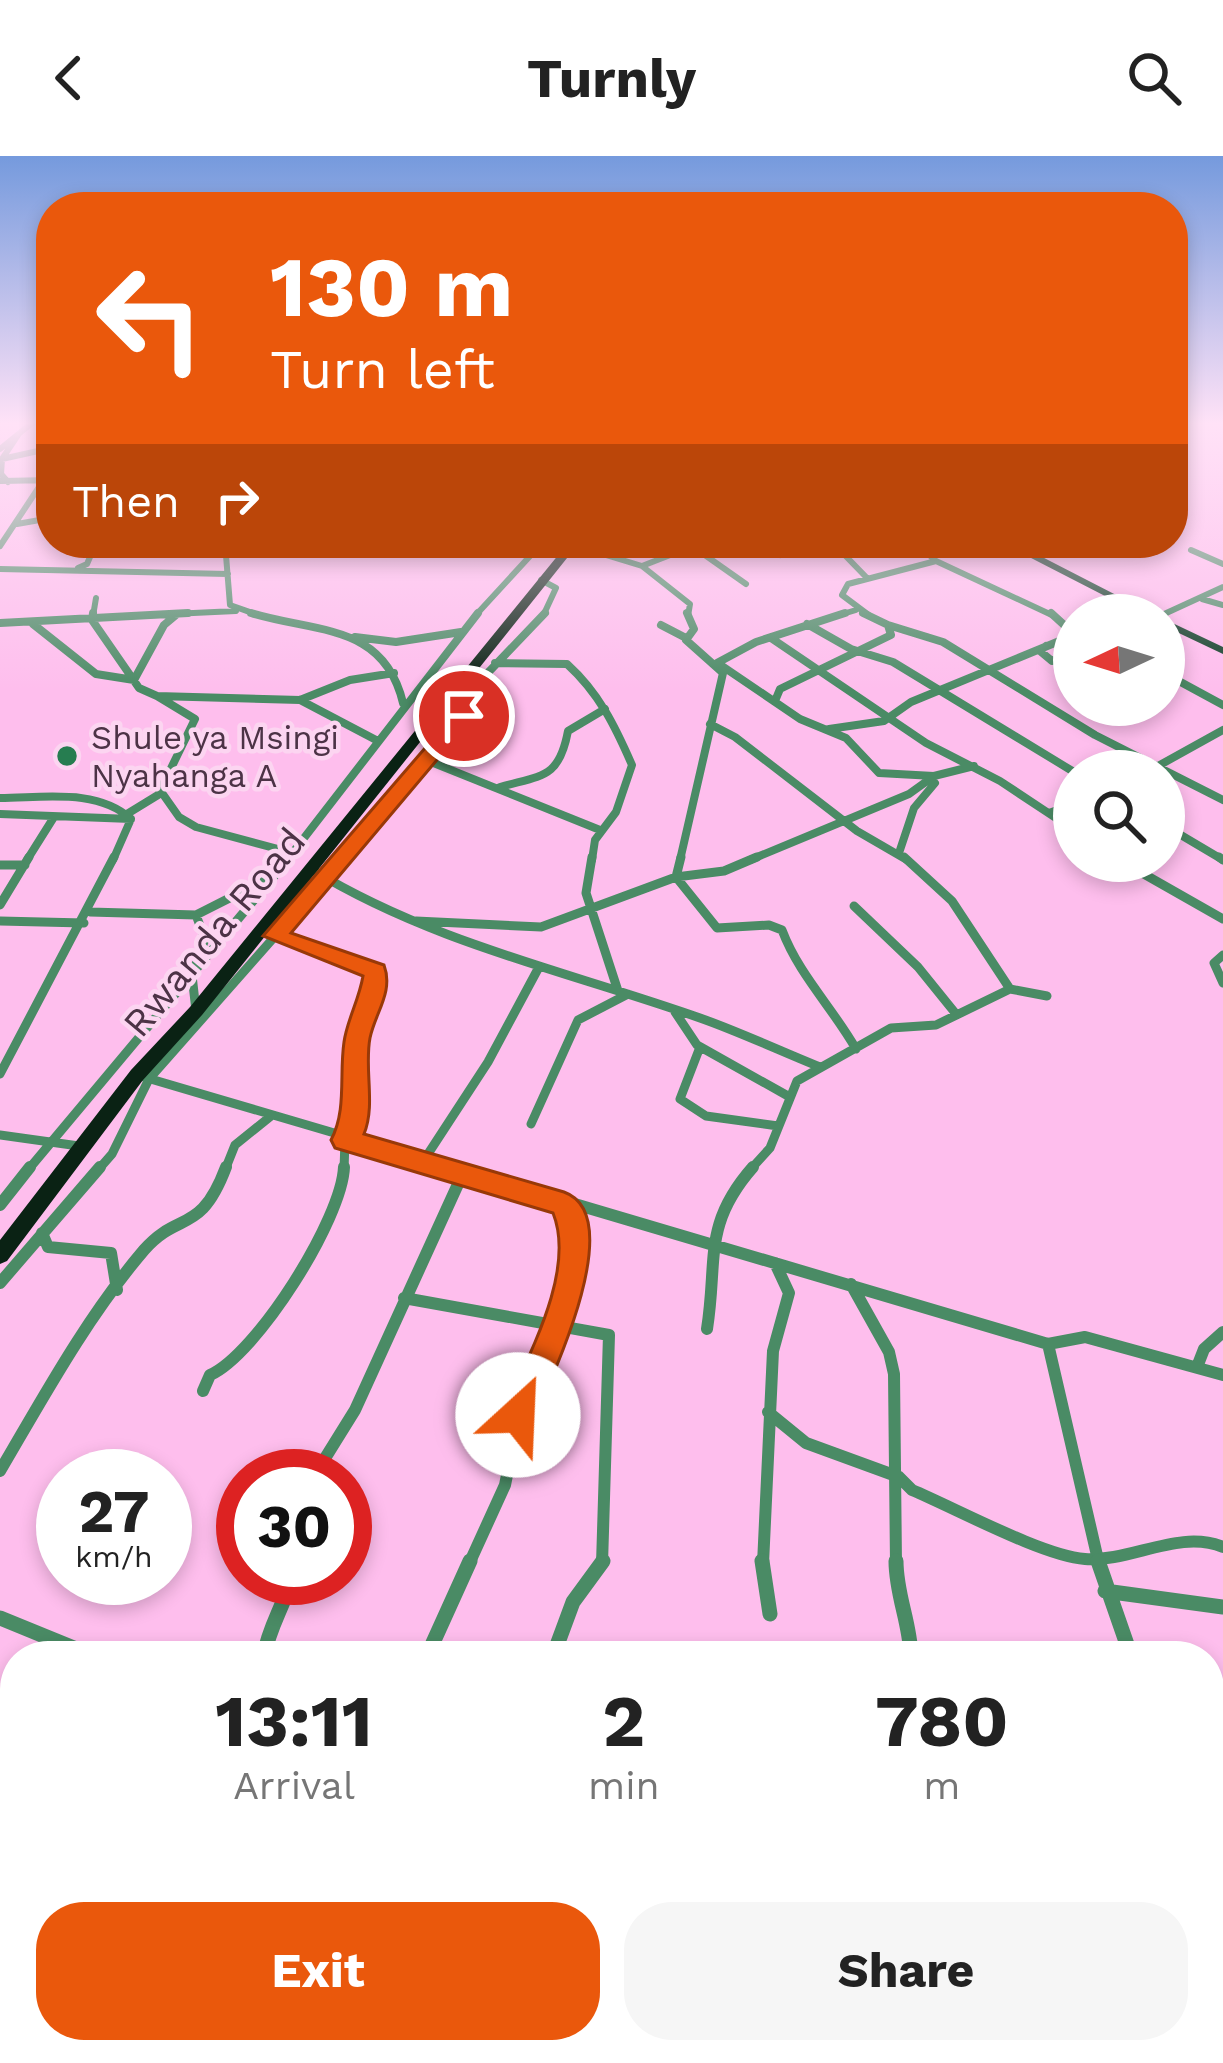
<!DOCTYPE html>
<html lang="en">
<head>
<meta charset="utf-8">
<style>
  body { margin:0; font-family:"Work Sans",sans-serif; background:#f6f6f6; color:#222; height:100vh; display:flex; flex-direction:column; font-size:45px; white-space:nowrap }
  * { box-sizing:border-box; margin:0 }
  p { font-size:39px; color:#767676 }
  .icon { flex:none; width:66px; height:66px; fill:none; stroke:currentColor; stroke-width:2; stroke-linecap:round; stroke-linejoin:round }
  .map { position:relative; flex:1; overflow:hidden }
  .sheet { position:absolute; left:0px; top:1485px; width:1224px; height:423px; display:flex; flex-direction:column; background:#fff; border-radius:48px 48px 0 0; box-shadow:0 6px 18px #0003 }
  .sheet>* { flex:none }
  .top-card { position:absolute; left:36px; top:36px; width:1152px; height:366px; border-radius:48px; box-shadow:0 6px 18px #0003; background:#ea580c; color:#fff; overflow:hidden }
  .needle { width:78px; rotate:266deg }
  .buttons { position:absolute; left:1053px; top:438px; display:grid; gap:24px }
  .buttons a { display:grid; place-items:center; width:132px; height:132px; border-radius:50%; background:#fff; box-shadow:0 6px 18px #0003; font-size:60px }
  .speed { position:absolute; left:36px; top:1293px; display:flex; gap:24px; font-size:60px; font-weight:700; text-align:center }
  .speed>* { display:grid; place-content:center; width:156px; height:156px; border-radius:50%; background:#fff; box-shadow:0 6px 18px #0003; line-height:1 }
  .speed small { font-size:30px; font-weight:400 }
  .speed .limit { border:18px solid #d22; background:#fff; color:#111 }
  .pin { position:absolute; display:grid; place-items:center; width:102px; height:102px; color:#fff; margin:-51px; border:6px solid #fff; border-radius:50%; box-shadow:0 3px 12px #0007 }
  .me { position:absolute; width:132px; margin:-66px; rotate:25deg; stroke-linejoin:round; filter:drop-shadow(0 0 9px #0008) }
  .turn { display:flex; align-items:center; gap:42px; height:252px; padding:0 36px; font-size:54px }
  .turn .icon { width:156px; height:156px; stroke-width:2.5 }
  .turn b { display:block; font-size:84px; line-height:102px }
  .then { display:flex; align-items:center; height:114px; padding:0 36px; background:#0003; gap:24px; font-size:45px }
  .eta { display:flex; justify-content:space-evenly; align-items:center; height:204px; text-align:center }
  .eta b { font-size:72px; font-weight:700; line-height:84px }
  .cta { display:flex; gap:24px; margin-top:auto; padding:24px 36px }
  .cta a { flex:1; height:138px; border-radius:48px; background:#ea580c; color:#fff; font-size:48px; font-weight:700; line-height:138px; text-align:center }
  .cta a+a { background:#f6f6f6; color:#222 }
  header { display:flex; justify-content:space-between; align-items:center; height:156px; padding:0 36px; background:#fff; font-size:54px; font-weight:700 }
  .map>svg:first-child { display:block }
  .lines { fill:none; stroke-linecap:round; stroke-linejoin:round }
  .street-far4 { stroke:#4a8b65; stroke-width:6 }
  .street-far3 { stroke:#4a8b65; stroke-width:8 }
  .street-far2 { stroke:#4a8b65; stroke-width:9 }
  .street-far1 { stroke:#4a8b65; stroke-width:12 }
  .street { stroke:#4a8b65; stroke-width:15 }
  .primary { fill:#0d3e25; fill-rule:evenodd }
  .highway { fill:#0a2214; fill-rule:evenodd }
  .route { fill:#ea580c; stroke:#983908; stroke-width:3 }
  .poi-dot { fill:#267d50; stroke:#fcd5f1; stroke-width:4.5 }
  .labels { text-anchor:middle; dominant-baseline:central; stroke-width:9; stroke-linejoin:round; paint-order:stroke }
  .far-poi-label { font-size:33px; fill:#4c3346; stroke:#fcd5f1; text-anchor:start }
  .street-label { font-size:39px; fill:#4c3346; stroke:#fcd5f1 }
</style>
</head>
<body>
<header><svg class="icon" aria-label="back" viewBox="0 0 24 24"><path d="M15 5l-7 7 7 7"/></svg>Turnly<svg class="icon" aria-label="search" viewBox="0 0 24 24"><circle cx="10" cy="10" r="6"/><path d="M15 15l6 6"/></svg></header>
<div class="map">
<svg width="1223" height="1907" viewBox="0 0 1223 1907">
  <rect width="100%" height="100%" fill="#febeed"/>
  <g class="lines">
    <path class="street-far4" d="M0,293L32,267
      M2,303L47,293
      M1,325L51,324
      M8,326L1,318L2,303L18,279
      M17,368L51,362
      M225,387L230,449L261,460
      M501,387L528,401
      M762,387L780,399
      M833,387L867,422
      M573,389L642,410L690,448L688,460
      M0,390L43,325
      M692,390L746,428
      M1191,394L1223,408
      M936,405L1054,460
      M642,410L701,387
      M78,412L87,408L96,387
      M0,413L228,418
      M541,424L556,432L543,460
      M1202,443L1223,449
      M1162,459L1223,431
      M93,460L96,442
      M129,460L236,455
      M475,460L542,387
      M836,460L856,454
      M870,460L842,439L848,428L936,405L916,387"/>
    <path class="street-far3" d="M93,457L92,464L139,532L157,540L300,544L350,524L394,517
      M251,457C316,477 384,467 403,547
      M1051,457L1074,478
      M0,467L188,457
      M33,468L96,518L134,524L164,469L176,459
      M807,468L851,493L893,506L1074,616
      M661,469L686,482
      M888,469L943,486L1095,579L1223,644
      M355,481L396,486L461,476
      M771,482L926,587L1000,625L1074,674
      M1046,490L1040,495L1052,505L1066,501L1074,511
      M495,507L567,508C599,537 615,570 632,609L616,656L595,684L592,704
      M717,507L756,486L845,457
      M722,510L800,563L846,582L879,617L934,620
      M1164,517L1223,549
      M300,544L378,585
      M775,545L780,533L891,479L888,469L863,457
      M710,568L735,581L857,675L907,704
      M829,573L884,565L911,546L1074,479
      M426,604L600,674
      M1149,615L1223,574
      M500,631C542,619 559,623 568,575L605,553
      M160,634L179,661L196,671L293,697
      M0,642C43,642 97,632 131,663L113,704
      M1049,657L1074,648
      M0,658L131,663
      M127,658L158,639L195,563L157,540
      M1164,669L1223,704
      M899,697L914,652L935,627
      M27,704L54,661
      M287,704L478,457
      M342,704L464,561L480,525L545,457
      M680,704L723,517L686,484L694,473L687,457
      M750,704L909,638L934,620L974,610"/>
    <path class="street-far2" d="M592,701L586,737L618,835
      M681,701L676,721L717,772L769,769L782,774C799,819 832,851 856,893
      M904,701L952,745L1010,833
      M1219,701L1223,704
      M1121,705L1223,763
      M0,709H25
      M311,713C432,787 567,815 700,862C740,876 780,895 820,911
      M0,749L29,701
      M854,750L918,811L956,858
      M90,756L196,759L269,722
      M196,759L205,783L192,819L196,855
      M0,765L84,767
      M416,765L541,771L676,721L724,715L757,701
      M274,780L376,815L357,882L354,971L345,984L344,1014
      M1223,799L1214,807L1223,827
      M675,856L697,889L788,940
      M700,891L680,943L706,960L778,970
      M0,918L114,701
      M137,919L460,1014
      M531,968L578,864L628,838
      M0,979L86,991
      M424,1004L488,906L539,811
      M28,1014L290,701
      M98,1014L112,998L149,923L345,701
      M225,1014L235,989L271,960
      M750,1014L770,992L797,925L891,872L936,869L1010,833L1047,840"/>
    <path class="street-far1" d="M450,1011L1048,1188L1085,1181L1223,1219
      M0,1049L30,1011
      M42,1077L48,1091L111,1097L117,1134
      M0,1127L100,1011
      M851,1128L889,1196L894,1218L896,1408
      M404,1142L609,1179L602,1408
      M707,1173C718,1104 702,1069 753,1011
      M1048,1188L1099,1408
      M1197,1211L1204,1193L1223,1176
      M203,1235L210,1219C257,1198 342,1063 344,1011
      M768,1256L806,1287L899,1321L912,1334C955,1352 1043,1400 1085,1403C1131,1406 1179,1373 1223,1391
      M0,1315C44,1240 87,1161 144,1094C179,1054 200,1080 226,1011
      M314,1320L355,1254L464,1015
      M469,1408L505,1329L521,1250L561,1169L575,1074L564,1048
      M763,1408L773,1195L789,1137L775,1107"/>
    <path class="street" d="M762,1405L770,1458
      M896,1405C896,1439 910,1466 911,1500
      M1098,1405L1131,1500
      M1105,1435L1223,1451
      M0,1462L76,1493L119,1500
      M264,1500C269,1470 284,1451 291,1422
      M427,1500L470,1405
      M553,1500L573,1446L603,1405
      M1209,1579L1223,1586
      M0,1714L15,1721
      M958,1893V1907
      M298,1907L304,1893"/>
    <path class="primary" d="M1002,387H1015L1155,459H1142Z
      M1164,463L1223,491V498L1164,470Z"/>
    <path class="highway" d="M568,387H579L202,859L143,924L7,1105L0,1108V1084L131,914L190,851Z"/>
  </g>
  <linearGradient id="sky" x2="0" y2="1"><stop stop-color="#759add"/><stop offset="0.5" stop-color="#ffe2f7"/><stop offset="1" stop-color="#ffe2f7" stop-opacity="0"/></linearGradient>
  <rect width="1223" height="534" fill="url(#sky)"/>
  <path class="route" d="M457,555L474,560L291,777L384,809C394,836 375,857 370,882C364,913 376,949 364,978L564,1036C631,1060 548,1231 530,1271L518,1275L507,1271L502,1259C525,1205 577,1117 553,1057L335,992L331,984C347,954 339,919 344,886C347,864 359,844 363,820L263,780Z"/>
  <circle class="poi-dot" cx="67" cy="600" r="12"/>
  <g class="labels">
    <g class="far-poi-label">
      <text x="91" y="581">Shule ya Msingi<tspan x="91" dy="38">Nyahanga A</tspan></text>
    </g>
    <g class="street-label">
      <text transform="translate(214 776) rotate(-50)">Rwanda Road</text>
    </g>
  </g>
</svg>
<div class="buttons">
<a><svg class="needle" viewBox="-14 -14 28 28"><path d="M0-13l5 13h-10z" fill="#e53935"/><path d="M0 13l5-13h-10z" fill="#767676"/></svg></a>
<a><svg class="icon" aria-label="search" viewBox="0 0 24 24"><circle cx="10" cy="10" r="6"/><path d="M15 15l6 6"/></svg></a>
</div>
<div class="speed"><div>27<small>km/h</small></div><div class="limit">30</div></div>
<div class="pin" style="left:464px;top:560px;background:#d93025"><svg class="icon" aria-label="arrive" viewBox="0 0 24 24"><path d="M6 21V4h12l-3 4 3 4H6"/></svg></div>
<svg class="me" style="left:518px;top:1259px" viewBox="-20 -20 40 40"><circle r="19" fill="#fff"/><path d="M0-13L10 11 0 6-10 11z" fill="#ea580c"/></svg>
<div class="top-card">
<div class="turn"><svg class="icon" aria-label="left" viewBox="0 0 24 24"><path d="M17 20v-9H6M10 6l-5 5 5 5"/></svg><div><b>130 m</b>Turn left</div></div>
<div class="then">Then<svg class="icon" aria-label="right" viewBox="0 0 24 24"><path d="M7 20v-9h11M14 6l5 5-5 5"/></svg></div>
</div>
<section class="sheet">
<div class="eta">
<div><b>13:11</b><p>Arrival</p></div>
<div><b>2</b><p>min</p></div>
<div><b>780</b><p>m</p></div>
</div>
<div class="cta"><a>Exit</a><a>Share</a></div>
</section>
</div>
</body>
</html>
